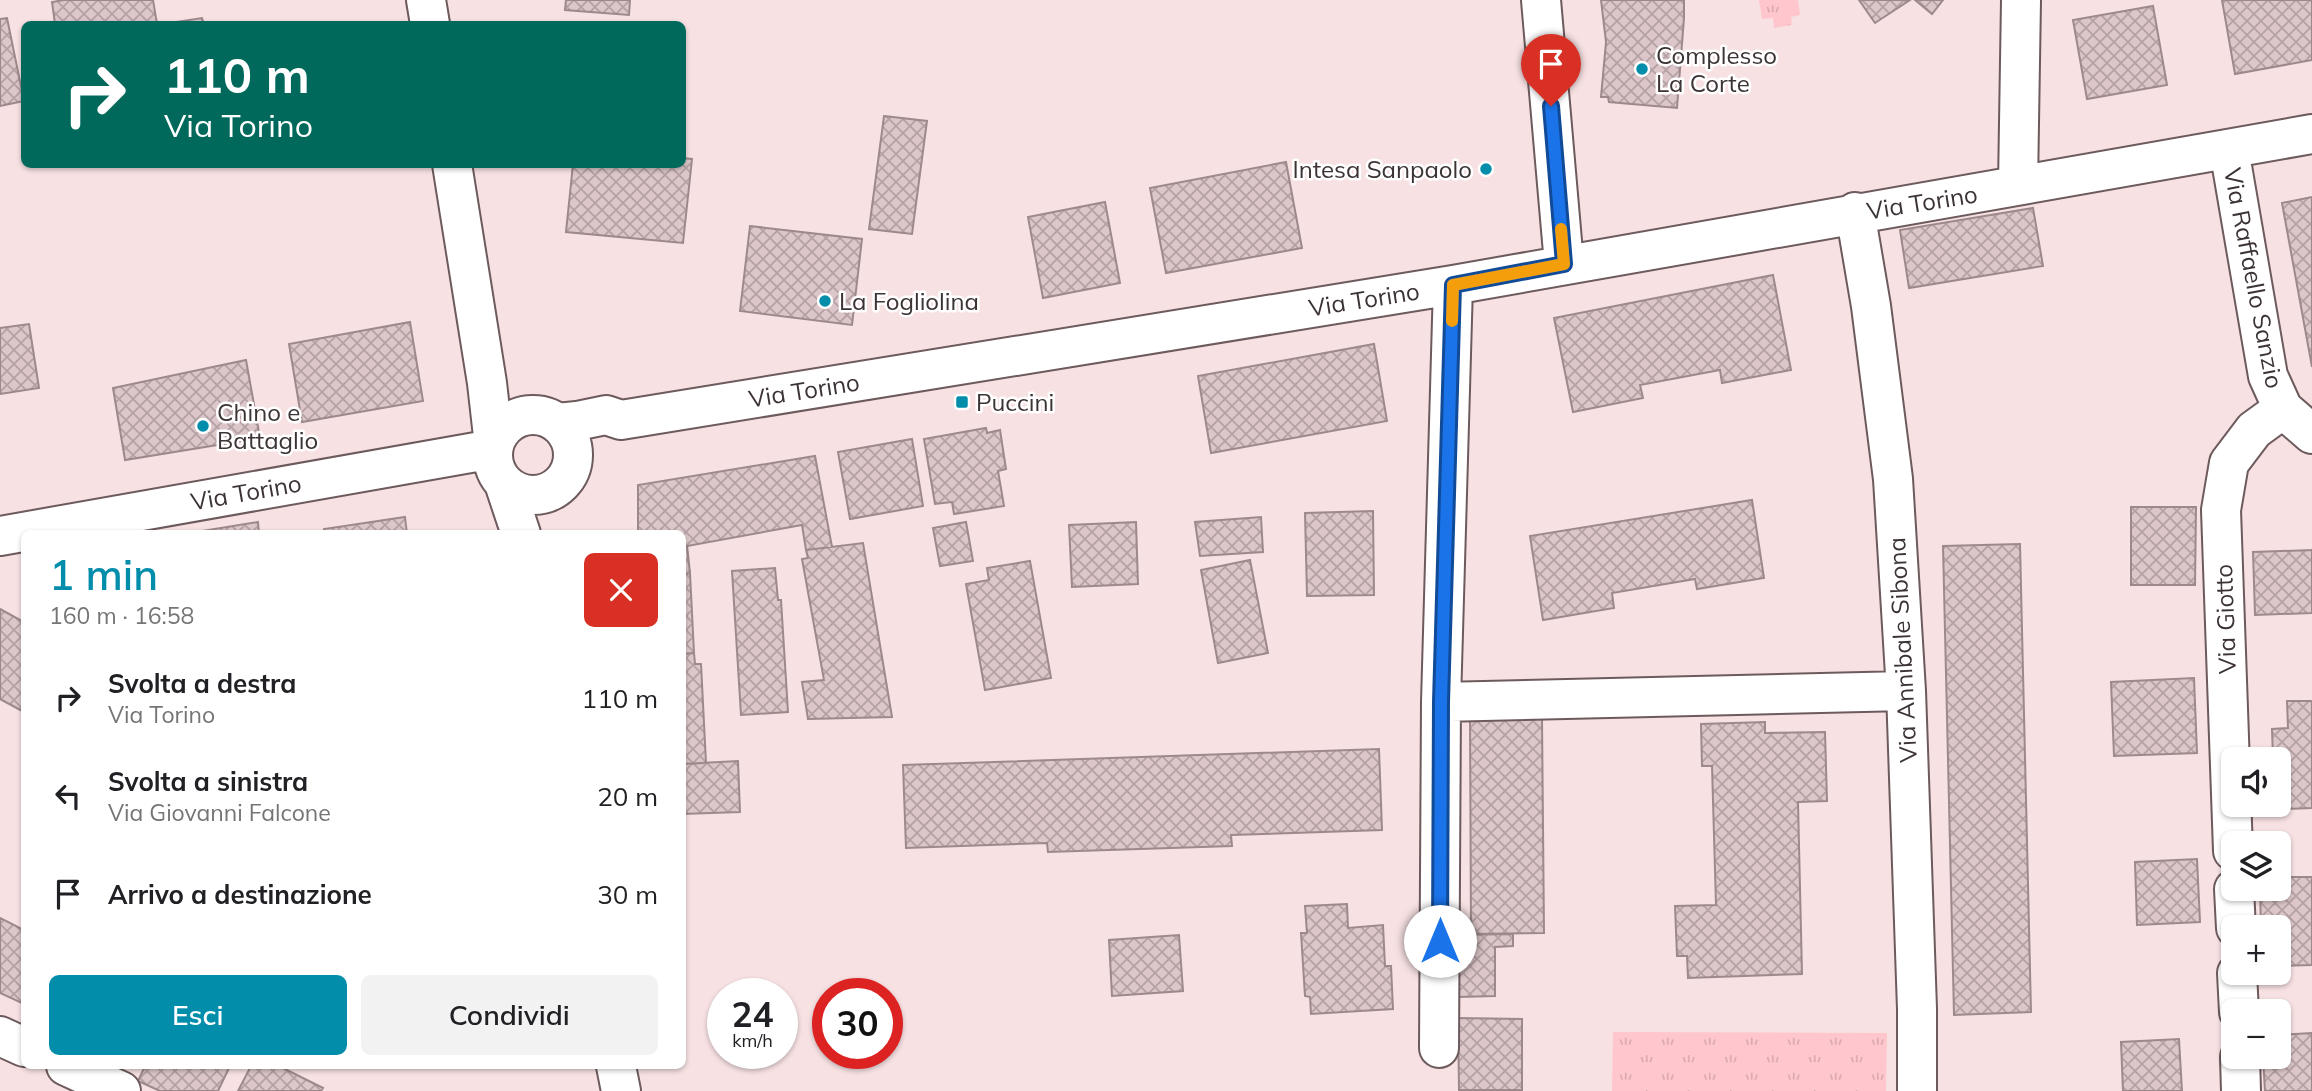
<!DOCTYPE html>
<html lang="it">
<head>
<meta charset="utf-8">
<style>
  body { margin:0; font-family:Mulish,sans-serif; background:#f2f2f2; color:#202124; height:100vh; display:flex; flex-direction:column; font-size:26px; white-space:nowrap }
  * { box-sizing:border-box; margin:0 }
  p { font-size:23px; color:#757577 }
  .icon { flex:none; width:38px; height:38px; fill:none; stroke:currentColor; stroke-width:2; stroke-linecap:round; stroke-linejoin:round }
  .map { position:relative; flex:1; overflow:hidden }
  .sheet { position:absolute; left:21px; top:530px; width:665px; height:539px; display:flex; flex-direction:column; background:#fff; border-radius:10px; box-shadow:0 2px 5px #0004 }
  .sheet>* { flex:none }
  .banner { position:absolute; left:21px; top:21px; width:665px; height:147px; border-radius:10px; box-shadow:0 2px 5px #0004; background:#00695c; color:#fff; overflow:hidden }
  .controls { position:absolute; left:2221px; top:747px; display:grid; gap:14px }
  .controls a { display:grid; place-items:center; width:70px; height:70px; border-radius:10px; background:#fff; box-shadow:0 2px 5px #0004; font-size:35px }
  .speed { position:absolute; left:707px; top:978px; display:flex; gap:14px; font-size:35px; font-weight:700; text-align:center }
  .speed>* { display:grid; place-content:center; width:91px; height:91px; border-radius:50%; background:#fff; box-shadow:0 2px 5px #0004; line-height:1 }
  .speed small { font-size:18px; font-weight:400 }
  .speed .limit { border:10px solid #d22; background:#fff; color:#111 }
  .pin { position:absolute; display:grid; place-items:center; width:60px; height:60px; color:#fff; margin:-72px -30px; border-radius:50% 50% 50% 0; rotate:-45deg; box-shadow:0 0 7px #0007 }
  .pin .icon { rotate:45deg }
  .me { position:absolute; width:77px; margin:-38px; rotate:0deg; stroke-linejoin:round; filter:drop-shadow(0 0 5px #0008) }
  .turn { display:flex; align-items:center; gap:24px; height:147px; padding:0 28px; font-size:32px }
  .turn .icon { width:91px; height:91px; stroke-width:2.5 }
  .turn b { display:block; font-size:49px; line-height:60px }
  .round { display:grid; place-items:center; flex:none; width:74px; height:74px; border-radius:10px; background:#f2f2f2 }
  .summary { display:flex; align-items:center; justify-content:space-between; height:119px; padding:0 28px }
  h1 { font-size:42px; font-weight:600; line-height:52px; color:#028dab }
  .action { display:flex; gap:14px; margin-top:auto; padding:14px 28px }
  .action a { flex:1; height:80px; border-radius:10px; background:#028dab; color:#fff; font-size:28px; font-weight:600; line-height:80px; text-align:center }
  .action a+a { background:#f2f2f2; color:#202124 }
  ul { padding:0; list-style:none }
  li { display:flex; align-items:center; gap:21px; height:98px; padding:0 28px }
  li div { flex:1 }
  li b { display:block; font-size:26px }
  li em { font-style:normal }
  .map>svg:first-child { display:block }
  .park { fill:url(#park-tufts) }
  .building { fill:url(#building-cross-hatch); stroke:#9d898b; stroke-width:2 }
  .lines { fill:none; stroke-linecap:round; stroke-linejoin:round }
  .minor-casing { stroke:#6d5a5c; stroke-width:42 }
  .minor { stroke:#fff; stroke-width:38 }
  .route-casing { stroke:#114b97; stroke-width:18 }
  .route { stroke:#1a73e8; stroke-width:12 }
  .slow { stroke:#f59e0b; stroke-width:12 }
  .poi-dot { fill:#028dab; stroke:#fff; stroke-width:2.5 }
  .labels { text-anchor:middle; dominant-baseline:central; stroke-width:5; stroke-linejoin:round; paint-order:stroke }
  .poi-label { font-size:24px; fill:#3c3334; stroke:#fff; text-anchor:start }
  .street-label { font-size:24px; fill:#3c3334; stroke:#fff }
</style>
</head>
<body>
<div class="map">
<svg width="2312" height="1091" viewBox="0 0 2312 1091">
  <defs>
    <pattern id="park-tufts" width="24" height="20" patternUnits="userSpaceOnUse" patternTransform="scale(1.75)"><rect width="24" height="20" fill="#ffc6cd"/><path d="M3 7l-1-3M5 7V3M7 7l1-3M15 17l-1-3M17 17v-4M19 17l1-3" fill="none" stroke="#dbabb1"/></pattern>
    <pattern id="building-cross-hatch" width="8" height="8" patternUnits="userSpaceOnUse" patternTransform="scale(1.75)"><rect width="8" height="8" fill="#dcc6c9"/><path d="M0 0l8 8M0 8l8-8" fill="none" stroke="#b4a1a4"/></pattern>
  </defs>
  <rect width="100%" height="100%" fill="#f7e1e3"/>
  <path class="park" d="M1759,0H1798L1800,15L1791,17L1792,25L1774,28L1773,18L1762,19Z
    M1613,1032L1887,1033L1886,1091H1612Z"/>
  <path class="building" d="M64,0H153L157,24H55L52,2Z
    M566,0H630L629,15L565,10Z
    M1601,0H1684V18L1677,108L1609,102L1608,97H1601L1606,42Z
    M1859,0H1910L1875,23Z
    M1915,0H1943L1932,14Z
    M2222,0H2312V60L2235,74Z
    M2153,6L2167,85L2087,99L2073,20Z
    M7,18L24,101L0,106V19Z
    M202,18L204,24H163Z
    M884,116L927,121L912,234L869,229Z
    M682,158L692,159L683,243L566,232L573,164H682Z
    M1286,162L1302,248L1166,273L1150,188Z
    M2312,197V367L2282,203Z
    M1105,202L1120,283L1043,298L1028,217Z
    M2033,208L2043,266L1909,288L1900,230Z
    M750,226L862,239L852,325L740,311Z
    M1773,275L1791,370L1722,383L1720,370L1640,385L1643,398L1573,412L1554,318Z
    M410,322L423,401L302,422L289,344Z
    M29,324L39,388L0,394V328Z
    M1374,344L1387,421L1211,453L1198,376Z
    M246,360L260,438L125,460L113,388Z
    M986,428L987,433L1000,430L1006,469L998,471L1004,506L954,514L952,502L935,504L924,439Z
    M912,439L923,506L850,519L838,452Z
    M815,456L832,547L806,550L802,525L687,546L690,573L682,574V534H638V485Z
    M1752,500L1764,578L1697,589L1695,579L1612,593L1614,608L1543,620L1530,536Z
    M2131,507H2196L2195,585H2131Z
    M1373,511L1374,595L1307,596L1305,513Z
    M405,517L407,534H324V529Z
    M1261,517L1263,552L1200,556L1195,522Z
    M258,522L259,534H184Z
    M966,522L973,561L940,566L933,528Z
    M1136,522L1138,584L1072,587L1069,525Z
    M863,543L892,717L808,719L802,682L824,680L802,559L808,558L806,550Z
    M2020,544L2031,1012L1954,1015L1943,546Z
    M2312,550V613L2255,615L2253,552Z
    M1250,560L1268,653L1218,663L1201,570Z
    M1030,561L1051,678L985,690L966,584L989,580L987,568Z
    M775,568L778,600H781L788,712L741,715L732,571Z
    M690,573L694,653L682,654V574Z
    M0,609L24,622V712L0,699Z
    M694,653L695,664H701L706,763L682,764V654Z
    M2194,678L2197,753L2114,756L2111,682Z
    M2287,701H2312V808L2262,810V805H2278V760H2273L2272,729L2288,728Z
    M1542,718L1544,933L1471,934L1470,719Z
    M1765,722V733L1825,732L1827,801L1798,802L1802,974L1688,978L1687,956H1677L1675,906L1716,905L1712,766H1702L1701,724Z
    M1379,749L1382,830L1231,835L1232,846L1048,852L1047,843L906,848L903,765Z
    M738,761L740,812L682,814V764Z
    M2197,859L2200,922L2137,925L2135,862Z
    M2278,877H2312V965L2278,966V928H2261L2260,889H2278Z
    M1347,904L1348,928L1383,925L1385,966H1391L1393,1009L1311,1014L1310,997L1305,996L1301,933H1307L1305,906Z
    M0,918L24,930V1004L0,993Z
    M1513,934V946L1495,947V996L1459,997L1458,935Z
    M1179,935L1183,991L1112,996L1109,940Z
    M1458,1018L1522,1019V1090H1459Z
    M2312,1033V1091H2265L2263,1057H2278V1035Z
    M2179,1039L2182,1091H2123L2121,1042Z
    M145,1066H230L218,1091H160L138,1081Z
    M251,1066H279L323,1088L321,1091H238Z"/>
  <g class="lines">
    <g class="minor-casing">
      <path id="minor" d="M426,0L430,24
        M1541,0L1564,264
        M2229,149L2268,376L2283,409L2312,434
        M452,164L487,383L494,445
        M2018,185L2021,0
        M1855,212L1871,306L1893,479L1906,691L1917,1009V1091
        M493 455a40 40 0 1 1 80 0a40 40 0 1 1-80 0Z
        M557,423L577,421L606,415L621,420L1453,285L2312,134
        M504,483L521,534
        M0,536L493,449
        M1441,702L1906,691
        M2233,851L2221,510L2229,463L2254,430L2283,409
        M2234,889L2236,928
        M2237,973L2239,1012
        M0,1036L24,1047
        M1439,1048L1441,702L1453,285
        M2240,1057L2241,1091
        M66,1066L121,1091
        M616,1066L621,1091"/>
    </g>
    <use href="#minor" class="minor"/>
  </g>
  <g class="lines">
    <g class="route-casing">
      <path id="route" d="M1440,941L1441,702L1453,285L1564,264L1551,106"/>
    </g>
    <use href="#route" class="route"/>
    <path class="slow" d="M1452,321L1453,285L1564,264L1561,229"/>
  </g>
  <g class="poi-dot">
    <circle cx="1642" cy="69" r="7"/>
    <circle cx="1486" cy="169" r="7"/>
    <circle cx="825" cy="301" r="7"/>
    <rect x="955" y="395" width="14" height="14" rx="3.5"/>
    <circle cx="203" cy="426" r="7"/>
  </g>
  <g class="labels">
    <g class="poi-label">
      <text x="1656" y="55">Complesso<tspan x="1656" dy="28">La Corte</tspan></text>
      <text x="1472" y="169" text-anchor="end">Intesa Sanpaolo</text>
      <text x="839" y="301">La Fogliolina</text>
      <text x="976" y="402">Puccini</text>
      <text x="217" y="412">Chino e<tspan x="217" dy="28">Battaglio</tspan></text>
    </g>
    <g class="street-label">
      <text transform="translate(1922 202) rotate(-9)">Via Torino</text>
      <text transform="translate(2254 278) rotate(79)">Via Raffaello Sanzio</text>
      <text transform="translate(1364 299) rotate(-9)">Via Torino</text>
      <text transform="translate(804 390) rotate(-9)">Via Torino</text>
      <text transform="translate(246 492) rotate(-10)">Via Torino</text>
      <text transform="translate(2225 619) rotate(-92)">Via Giotto</text>
      <text transform="translate(1902 650) rotate(-93)">Via Annibale Sibona</text>
    </g>
  </g>
</svg>
<div class="controls">
<a><svg class="icon" aria-label="sound" viewBox="0 0 24 24"><path d="M4 9h4l5-4v14l-5-4H4zM17 9q2 3 0 6"/></svg></a>
<a><svg class="icon" aria-label="layers" viewBox="0 0 24 24"><path d="M12 4l9 5-9 5-9-5zM3 14l9 5 9-5"/></svg></a>
<a>+</a>
<a>−</a>
</div>
<div class="speed"><div>24<small>km/h</small></div><div class="limit">30</div></div>
<div class="pin" style="left:1551px;top:106px;background:#d93025"><svg class="icon" aria-label="arrive" viewBox="0 0 24 24"><path d="M6 21V4h12l-3 4 3 4H6"/></svg></div>
<svg class="me" style="left:1440px;top:941px" viewBox="-20 -20 40 40"><circle r="19" fill="#fff"/><path d="M0-13L10 11 0 6-10 11z" fill="#1a73e8"/></svg>
<div class="banner">
<div class="turn"><svg class="icon" aria-label="right" viewBox="0 0 24 24"><path d="M7 20v-9h11M14 6l5 5-5 5"/></svg><div><b>110 m</b>Via Torino</div></div>
</div>
<section class="sheet">
<div class="summary"><div><h1>1 min</h1><p>160 m · 16:58</p></div><a class="round" style="background:#d93025;color:#fff"><svg class="icon" aria-label="close" viewBox="0 0 24 24"><path d="M6 6l12 12M18 6L6 18"/></svg></a></div>
<ul>
<li><svg class="icon" aria-label="right" viewBox="0 0 24 24"><path d="M7 20v-9h11M14 6l5 5-5 5"/></svg><div><b>Svolta a destra</b><p>Via Torino</p></div><em>110 m</em></li>
<li><svg class="icon" aria-label="left" viewBox="0 0 24 24"><path d="M17 20v-9H6M10 6l-5 5 5 5"/></svg><div><b>Svolta a sinistra</b><p>Via Giovanni Falcone</p></div><em>20 m</em></li>
<li><svg class="icon" aria-label="arrive" viewBox="0 0 24 24"><path d="M6 21V4h12l-3 4 3 4H6"/></svg><div><b>Arrivo a destinazione</b></div><em>30 m</em></li>
</ul>
<div class="action"><a>Esci</a><a>Condividi</a></div>
</section>
</div>
</body>
</html>
